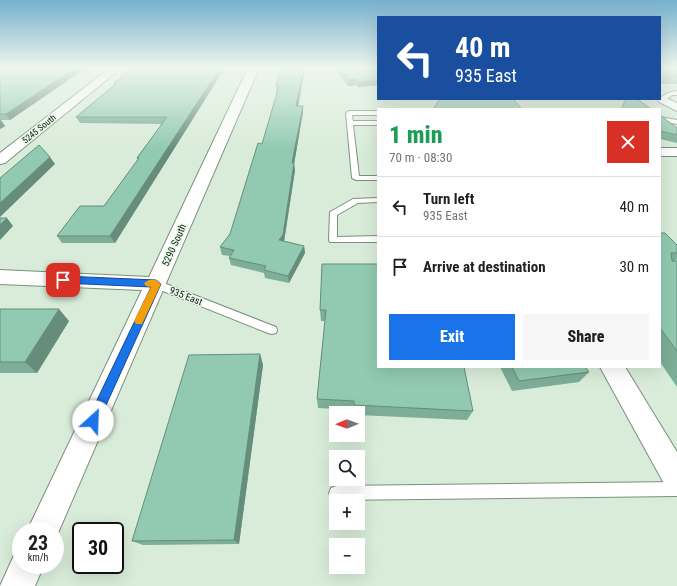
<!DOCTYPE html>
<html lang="en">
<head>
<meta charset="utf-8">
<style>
  body { margin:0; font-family:"Roboto Condensed",sans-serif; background:#f6f6f6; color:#202124; height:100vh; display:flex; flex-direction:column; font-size:15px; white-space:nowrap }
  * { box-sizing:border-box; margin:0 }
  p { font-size:13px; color:#757577 }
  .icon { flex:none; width:22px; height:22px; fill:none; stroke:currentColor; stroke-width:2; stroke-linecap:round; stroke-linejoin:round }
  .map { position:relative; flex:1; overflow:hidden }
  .side { position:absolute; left:377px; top:108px; width:284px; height:260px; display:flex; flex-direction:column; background:#fff; border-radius:0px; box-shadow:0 4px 16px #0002 }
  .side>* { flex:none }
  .banner { position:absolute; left:377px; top:16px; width:284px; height:84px; border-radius:0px; box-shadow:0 4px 16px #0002; background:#1a4fa0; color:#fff; overflow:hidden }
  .needle { width:26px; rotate:269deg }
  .fabs { position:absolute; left:329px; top:406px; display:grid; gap:8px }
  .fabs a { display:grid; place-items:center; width:36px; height:36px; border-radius:0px; background:#fff; box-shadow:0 4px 16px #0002; font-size:20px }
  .speed { position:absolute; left:12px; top:522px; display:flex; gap:8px; font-size:20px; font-weight:700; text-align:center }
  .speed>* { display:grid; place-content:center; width:52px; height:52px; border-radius:50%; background:#fff; box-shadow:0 4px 16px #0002; line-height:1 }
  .speed small { font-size:10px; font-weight:400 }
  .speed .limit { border:2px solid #111; border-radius:6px; background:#fff; color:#111 }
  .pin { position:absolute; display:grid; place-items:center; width:34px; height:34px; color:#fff; margin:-17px; border-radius:8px; box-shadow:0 2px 6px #0006 }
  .me { position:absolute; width:44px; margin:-22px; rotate:25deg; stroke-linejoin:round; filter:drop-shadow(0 0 3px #0008) }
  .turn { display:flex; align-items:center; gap:14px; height:84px; padding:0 12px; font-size:18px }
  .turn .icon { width:52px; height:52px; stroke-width:2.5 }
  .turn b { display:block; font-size:28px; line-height:34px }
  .round { display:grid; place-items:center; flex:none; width:42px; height:42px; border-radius:0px; background:#f6f6f6 }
  .overview { display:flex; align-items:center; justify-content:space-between; height:68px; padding:0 12px }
  h1 { font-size:24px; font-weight:800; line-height:30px; color:#1e9e55 }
  .cta { display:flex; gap:8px; margin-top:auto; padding:8px 12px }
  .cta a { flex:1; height:46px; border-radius:0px; background:#1a73e8; color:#fff; font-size:16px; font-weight:800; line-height:46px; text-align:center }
  .cta a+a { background:#f6f6f6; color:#202124 }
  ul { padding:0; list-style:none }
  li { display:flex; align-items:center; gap:12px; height:60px; padding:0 12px; border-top:1px solid #e0e0e0 }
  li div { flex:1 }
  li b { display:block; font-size:15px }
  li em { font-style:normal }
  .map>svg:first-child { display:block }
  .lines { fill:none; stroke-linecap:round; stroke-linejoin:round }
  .lane-casing { stroke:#7d8e7d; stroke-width:2 }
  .street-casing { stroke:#7d8e7d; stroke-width:2 }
  .lane { fill:#fff; fill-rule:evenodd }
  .street { fill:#fff; fill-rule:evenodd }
  .wall { fill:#7dae97 }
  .shaded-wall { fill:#668d7b }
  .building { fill:#91cab0; stroke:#668d7b }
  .route { fill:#1a73e8; stroke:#114b97 }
  .slow { fill:#f59e0b }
  .labels { text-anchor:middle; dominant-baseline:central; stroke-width:3; stroke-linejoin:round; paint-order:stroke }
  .far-street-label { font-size:9px; fill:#141b14; stroke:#e6f9e6 }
  .street-label { font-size:10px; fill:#141b14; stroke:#e6f9e6 }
</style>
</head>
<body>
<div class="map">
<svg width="677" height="586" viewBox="0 0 677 586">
  <rect width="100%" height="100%" fill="#d9ecd9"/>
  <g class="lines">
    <g class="lane-casing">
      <path id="lane" d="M677,91V95H672L665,101L657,99C663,97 668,91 677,91Z
        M349,111H378V115H352L353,121H378V125H353L359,176H378V180H356L352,178L346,113Z
        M660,117L677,120V124L660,121Z
        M378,198V202L358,203L337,215V237L378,236V242H330L329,240L330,212L353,199Z
        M156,280L276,327L277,330L276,333L272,334L268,333L153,287L151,284L153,281Z
        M677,482V496L336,500L331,498L329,493L331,488L336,486Z"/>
    </g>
    <g class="street-casing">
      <path id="street" d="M110,68H121L5,163L0,164V153Z
        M248,68H258L256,75L55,540V531H27L142,290L0,284V270L149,277Z
        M663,97L677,103V111L659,102L658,99Z
        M660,148H677V156H660Z
        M600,367H625L677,452V493L667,489Z
        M21,551V565H44L35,586H0L15,553Z"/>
    </g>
    <use href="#lane" class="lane"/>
    <use href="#street" class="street"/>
  </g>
  <path class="wall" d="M0,68H86L10,120H1L5,126L0,129Z
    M132,68H224L221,74L115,243H62L57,236L104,206L138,160L137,158L162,124L80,123L76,117L114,85V83Z
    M281,68H305L298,106L303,112L294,164L295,170L284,241L304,246L305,253L289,283L265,278L264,273L231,265L229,258L230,256L222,255L220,247L230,234L262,144L277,92H276V86Z
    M334,68H378V85L358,87L356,85L348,86Z
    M660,68L677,70V84H660Z
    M660,115L677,135V143L660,139Z
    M660,233L677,245V259L675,261H677V387L660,362Z
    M322,264L378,367L473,411L467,420L358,415V413H354V410L318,408L317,399L325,321H321L320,310Z
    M0,309L69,321L37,373H0Z
    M260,354L263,365L239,544L143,545L132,541Z
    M500,367H585L589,372L579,382L512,391Z"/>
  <path class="shaded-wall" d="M75,68H86L10,120L6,114Z
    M220,68H224L221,74L115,243L110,236Z
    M304,68H305L297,112L296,106Z
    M356,79V85L348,86V80Z
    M378,80V85L358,87V82Z
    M303,106V112L294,164L295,170L284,242L279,240L292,163Z
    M0,119L5,126L0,129Z
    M50,157L55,164L0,217V203Z
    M7,218L13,226L0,240V225Z
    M304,246L305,253L289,283L288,276Z
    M59,309L69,321L37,373L25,362Z
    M260,354L263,365L239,544L234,540Z"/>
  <path class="building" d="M0,68H75L6,114H0Z
    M132,68H220L110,236H57L80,206H104L139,158H137L167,117H76L117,83H114Z
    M281,68H304L296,106H303L292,163H294L283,235L279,240L304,246L288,276L264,270L266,266L229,258L234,250L220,247L230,234L258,143L262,144L279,86H276Z
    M339,68H378V80L358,82L356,79L348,80Z
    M660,68H674L677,70V76H660Z
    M440,99H513L522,109H433Z
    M626,99H637L651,109H621Z
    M660,115L677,128V135L660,131Z
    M39,145L50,157L0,203V178Z
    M0,218H7L0,225Z
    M660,233H665L677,245V253H671L672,261H677V351L660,328Z
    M322,264H378V367H464L473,411L354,405V401L317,399L326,310H320Z
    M0,309H59L25,362H0Z
    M260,354L234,540L132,541L189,355Z
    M512,367H585L589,372L519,381Z"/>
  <linearGradient id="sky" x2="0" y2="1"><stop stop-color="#75b0cc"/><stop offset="0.45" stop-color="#eef6ee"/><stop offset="1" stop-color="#eef6ee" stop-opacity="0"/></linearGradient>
  <rect width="677" height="150" fill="url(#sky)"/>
  <path class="route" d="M63,276L156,280L161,284L97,425L93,427L89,425L87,421L151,287L63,283L58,280Z"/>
  <path class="slow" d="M149,280H156L161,284L142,324H136L134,321L151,287L146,286L144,283Z"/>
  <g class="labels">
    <g class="far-street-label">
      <text transform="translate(39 129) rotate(-39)">5245 South</text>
    </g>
    <g class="street-label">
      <text transform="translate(174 245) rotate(-66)">5290 South</text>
      <text transform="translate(186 296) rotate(22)">935 East</text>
    </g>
  </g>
</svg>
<div class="fabs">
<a><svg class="needle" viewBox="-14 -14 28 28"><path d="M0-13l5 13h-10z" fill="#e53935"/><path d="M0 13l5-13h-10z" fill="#757577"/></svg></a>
<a><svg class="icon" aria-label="search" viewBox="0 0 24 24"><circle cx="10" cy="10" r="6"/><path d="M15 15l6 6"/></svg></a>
<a>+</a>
<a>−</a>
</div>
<div class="speed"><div>23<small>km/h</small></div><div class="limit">30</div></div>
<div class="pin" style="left:63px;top:280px;background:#d93025"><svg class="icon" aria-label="arrive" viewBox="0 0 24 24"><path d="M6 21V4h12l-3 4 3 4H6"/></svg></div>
<svg class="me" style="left:93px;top:421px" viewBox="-20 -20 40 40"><circle r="19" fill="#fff"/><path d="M0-13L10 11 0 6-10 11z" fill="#1a73e8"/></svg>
<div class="banner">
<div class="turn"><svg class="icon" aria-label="left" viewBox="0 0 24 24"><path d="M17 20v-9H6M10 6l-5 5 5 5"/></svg><div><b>40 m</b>935 East</div></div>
</div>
<section class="side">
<div class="overview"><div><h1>1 min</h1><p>70 m · 08:30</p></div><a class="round" style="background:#d93025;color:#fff"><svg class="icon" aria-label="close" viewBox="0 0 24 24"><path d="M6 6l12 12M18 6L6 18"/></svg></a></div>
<ul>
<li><svg class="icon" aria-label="left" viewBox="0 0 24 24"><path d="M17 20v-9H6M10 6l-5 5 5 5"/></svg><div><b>Turn left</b><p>935 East</p></div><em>40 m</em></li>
<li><svg class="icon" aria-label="arrive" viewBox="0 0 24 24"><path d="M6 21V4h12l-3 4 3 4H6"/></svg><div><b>Arrive at destination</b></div><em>30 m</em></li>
</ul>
<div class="cta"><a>Exit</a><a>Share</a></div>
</section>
</div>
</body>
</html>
